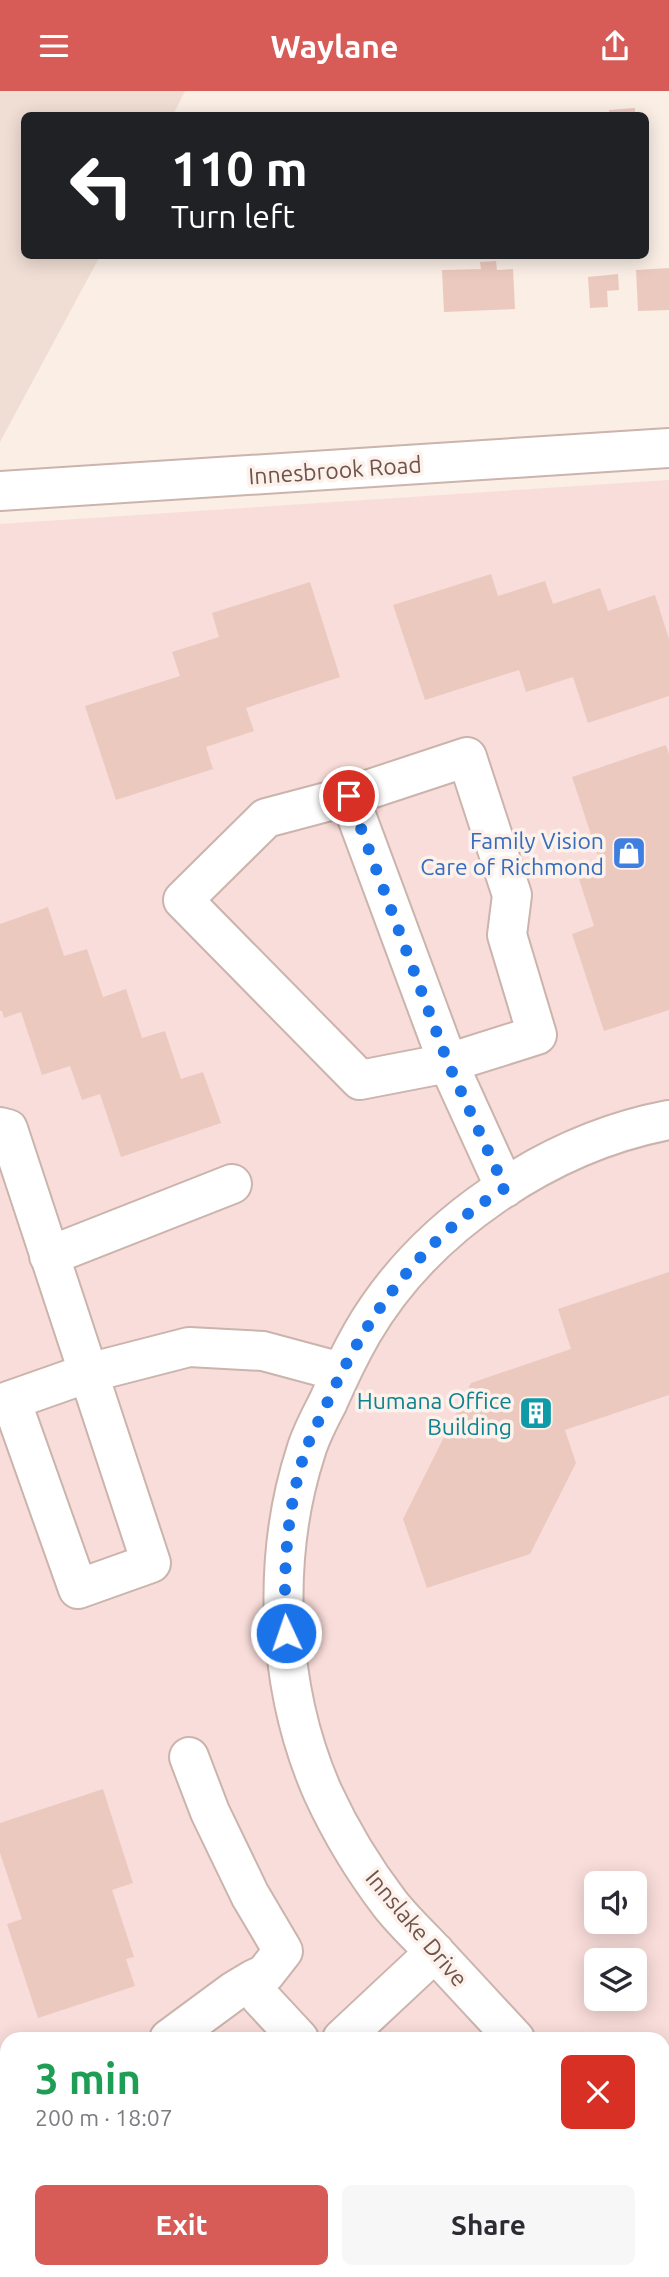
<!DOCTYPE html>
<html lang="en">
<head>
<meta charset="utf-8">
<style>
  body { margin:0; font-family:Ubuntu,sans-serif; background:#f7f7f7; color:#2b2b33; height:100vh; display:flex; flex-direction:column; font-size:26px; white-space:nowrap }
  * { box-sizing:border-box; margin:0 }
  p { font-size:23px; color:#7c7c81 }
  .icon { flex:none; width:38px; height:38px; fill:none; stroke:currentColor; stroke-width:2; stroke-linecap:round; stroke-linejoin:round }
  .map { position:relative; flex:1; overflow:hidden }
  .drawer { position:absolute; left:0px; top:1941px; width:670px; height:247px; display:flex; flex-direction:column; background:#fff; border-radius:21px 21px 0 0; box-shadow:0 4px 18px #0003 }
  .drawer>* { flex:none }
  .banner { position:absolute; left:21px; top:21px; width:628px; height:147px; border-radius:10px; box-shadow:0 4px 18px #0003; background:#202124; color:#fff; overflow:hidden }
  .tools { position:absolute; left:584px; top:1780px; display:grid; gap:14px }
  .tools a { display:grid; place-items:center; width:63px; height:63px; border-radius:10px; background:#fff; box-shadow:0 4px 18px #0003; font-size:35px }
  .pin { position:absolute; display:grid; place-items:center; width:60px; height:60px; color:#fff; margin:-30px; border:4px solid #fff; border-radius:50%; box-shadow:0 2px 7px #0007 }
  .me { position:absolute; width:77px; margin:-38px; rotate:357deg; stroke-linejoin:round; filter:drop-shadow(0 0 5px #0008) }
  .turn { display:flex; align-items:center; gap:24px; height:147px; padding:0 35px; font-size:32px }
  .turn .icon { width:91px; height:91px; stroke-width:2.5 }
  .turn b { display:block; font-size:49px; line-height:60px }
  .round { display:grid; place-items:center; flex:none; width:74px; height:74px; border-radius:10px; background:#f7f7f7 }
  .headline { display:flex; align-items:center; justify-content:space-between; height:119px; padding:0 35px }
  h1 { font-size:42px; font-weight:600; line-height:52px; color:#1e9e55 }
  .action { display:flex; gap:14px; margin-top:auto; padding:14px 35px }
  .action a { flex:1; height:80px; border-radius:10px; background:#d75b56; color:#fff; font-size:28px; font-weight:600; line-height:80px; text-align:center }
  .action a+a { background:#f7f7f7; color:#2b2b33 }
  header { display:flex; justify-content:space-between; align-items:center; height:91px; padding:0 35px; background:#d75b56; color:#fff; font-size:32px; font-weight:600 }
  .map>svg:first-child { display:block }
  .residential { fill:#f0ded4 }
  .commercial { fill:#f9ddda; fill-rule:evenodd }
  .building { fill:#ecc9bf }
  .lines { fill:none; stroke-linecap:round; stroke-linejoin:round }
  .minor-casing { stroke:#cab4ac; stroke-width:42 }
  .minor { stroke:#fff; stroke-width:38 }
  .route { stroke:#1a73e8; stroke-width:12; stroke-dasharray:0 21.6 }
  .labels { text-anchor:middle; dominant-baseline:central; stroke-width:7; stroke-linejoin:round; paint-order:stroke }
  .street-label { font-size:23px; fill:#70534d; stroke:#fdf2eb }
  .shop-label { font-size:23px; fill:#366cbe; stroke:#fdf2eb; text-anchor:end }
  .culture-label { font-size:23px; fill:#0d838f; stroke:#fdf2eb; text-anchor:end }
</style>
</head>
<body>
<header><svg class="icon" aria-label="menu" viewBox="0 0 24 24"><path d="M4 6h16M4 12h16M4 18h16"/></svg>Waylane<svg class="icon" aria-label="share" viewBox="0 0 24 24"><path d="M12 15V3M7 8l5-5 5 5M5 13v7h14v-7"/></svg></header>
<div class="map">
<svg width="669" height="2186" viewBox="0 0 669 2186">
  <rect width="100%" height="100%" fill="#faeee5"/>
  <path class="residential" d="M0,0H185L173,24H24V164L100,165L0,351Z"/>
  <path class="commercial" d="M669,389V2186H0V433ZM597,1792H635V1830H597ZM597,1869H635V1908H597ZM7,1948H663V2180H7Z"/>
  <path class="building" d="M635,17V24H609V19Z
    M496,170L497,179L513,178L515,218L444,221L442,179L481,178L480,171Z
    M669,177V219L638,220L636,179Z
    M618,183L619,199L607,200L608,216L590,217L588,186Z
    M491,483L498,505L545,490L553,513L600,497L608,520L655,504L669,548V605L588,632L573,586L526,601L519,579L425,609L393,514Z
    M310,491L340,586L246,617L254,640L206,656L213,678L116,709L85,615L180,585L172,561L219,546L212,522Z
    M666,654L669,663V919L604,940L572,843L594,835L579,788L603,780L572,686Z
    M48,816L64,865L87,858L103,906L126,898L142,947L165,940L181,988L203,981L221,1032L121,1066L100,1003L82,1009L70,975L42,984L21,921L4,927L2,920H0V833Z
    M669,1181V1304L565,1339L576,1372L530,1463L427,1497L403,1428L471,1292L571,1258L558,1218Z
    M103,1698L133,1792L112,1799L134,1866L126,1868L135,1895L38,1927L7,1833L22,1828L0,1762V1732Z
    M267,2180H370L372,2186H268Z"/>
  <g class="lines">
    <g class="minor-casing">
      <path id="minor" d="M0,400L669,357
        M349,705L266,727L183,809L360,989L448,972L537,944L507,844L512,804L467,666L349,705L448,972L505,1097
        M0,1036L8,1038L151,1472L78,1498L11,1309
        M49,1165L232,1093
        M0,1313L88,1282L189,1256L263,1260L341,1281
        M189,1666L210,1721L250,1804L283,1860L265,1883L254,1888L260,1906L299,1948
        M169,1948L234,1900L254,1888
        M342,1948L435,1861
        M515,1948C485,1916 456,1884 426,1852C414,1840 401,1827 390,1813C364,1779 341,1741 323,1702C277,1598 271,1468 306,1360C311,1343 320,1327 328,1311C338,1288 349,1265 362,1242C424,1135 548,1052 669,1029
        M663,2107L669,2113
        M0,2134L7,2132
        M24,2180L25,2186
        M510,2180L514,2186"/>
    </g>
    <use href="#minor" class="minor"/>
  </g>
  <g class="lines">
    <path class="route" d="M286,1542C283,1481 286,1417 306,1358C312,1342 321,1326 328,1310C368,1222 421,1149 505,1097L448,972L349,705"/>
  </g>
  <defs>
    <g id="shop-square" transform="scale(1.75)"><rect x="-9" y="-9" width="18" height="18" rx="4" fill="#3f7fe0" stroke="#fdf2eb"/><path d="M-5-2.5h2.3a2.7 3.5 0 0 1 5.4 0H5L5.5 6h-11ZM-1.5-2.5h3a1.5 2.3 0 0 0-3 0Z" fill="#fff"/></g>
    <g id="building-square" transform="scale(1.75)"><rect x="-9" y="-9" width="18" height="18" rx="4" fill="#0f9aa8" stroke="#fdf2eb"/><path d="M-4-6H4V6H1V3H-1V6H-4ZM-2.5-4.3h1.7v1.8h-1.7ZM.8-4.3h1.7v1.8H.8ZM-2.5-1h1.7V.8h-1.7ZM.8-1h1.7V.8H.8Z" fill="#fff"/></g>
  </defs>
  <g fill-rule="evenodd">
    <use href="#shop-square" x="629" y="762"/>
    <use href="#building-square" x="536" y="1322"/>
  </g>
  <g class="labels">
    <g class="street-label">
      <text transform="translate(335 379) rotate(-4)">Innesbrook Road</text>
      <text transform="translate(417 1837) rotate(50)">Innslake Drive</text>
    </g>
    <g class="shop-label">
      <text x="604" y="749">Family Vision<tspan x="604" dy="26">Care of Richmond</tspan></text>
    </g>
    <g class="culture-label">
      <text x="512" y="1309">Humana Office<tspan x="512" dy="26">Building</tspan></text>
    </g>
  </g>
</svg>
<div class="tools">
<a><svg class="icon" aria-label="sound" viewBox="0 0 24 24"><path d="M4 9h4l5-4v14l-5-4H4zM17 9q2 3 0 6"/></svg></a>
<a><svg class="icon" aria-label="layers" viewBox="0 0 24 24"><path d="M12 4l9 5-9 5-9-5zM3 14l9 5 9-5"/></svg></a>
</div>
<div class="pin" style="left:349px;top:705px;background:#d93025"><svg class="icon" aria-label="arrive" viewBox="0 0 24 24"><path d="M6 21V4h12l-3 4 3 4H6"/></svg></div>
<svg class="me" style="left:286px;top:1542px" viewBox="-20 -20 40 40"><circle r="17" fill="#1a73e8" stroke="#fff" stroke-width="3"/><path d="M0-11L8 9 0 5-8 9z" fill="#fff"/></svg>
<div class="banner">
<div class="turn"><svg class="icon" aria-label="left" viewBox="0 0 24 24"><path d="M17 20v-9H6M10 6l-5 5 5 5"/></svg><div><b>110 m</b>Turn left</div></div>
</div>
<section class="drawer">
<div class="headline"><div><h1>3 min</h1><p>200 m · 18:07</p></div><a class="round" style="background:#d93025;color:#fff"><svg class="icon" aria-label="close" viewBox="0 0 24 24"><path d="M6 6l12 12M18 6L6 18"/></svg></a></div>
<div class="action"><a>Exit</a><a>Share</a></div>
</section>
</div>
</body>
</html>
